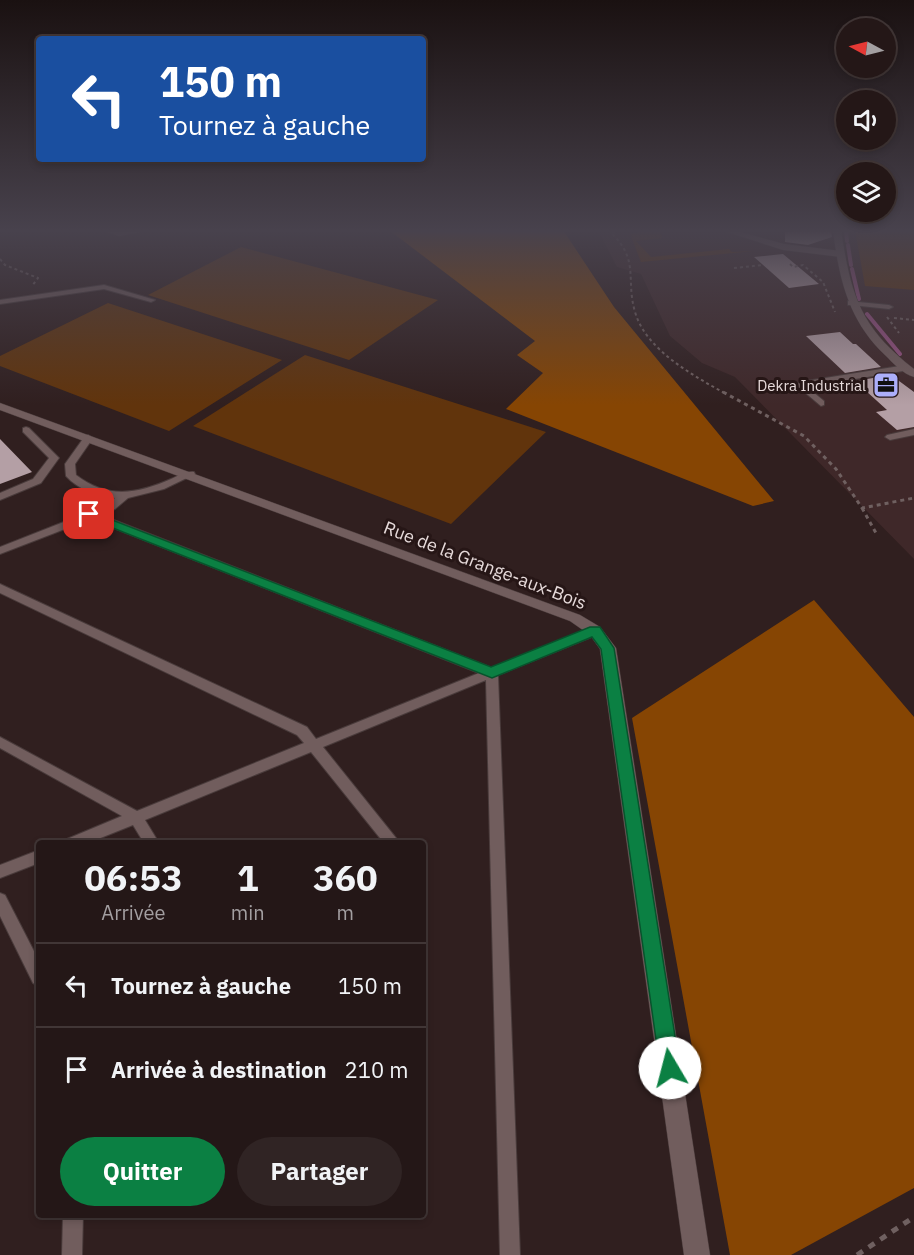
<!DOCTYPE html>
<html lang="fr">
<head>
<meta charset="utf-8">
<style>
  body { margin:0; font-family:"IBM Plex Sans",sans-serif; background:#302424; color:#f1f3f6; height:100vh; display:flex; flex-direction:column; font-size:22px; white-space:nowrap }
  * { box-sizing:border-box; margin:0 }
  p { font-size:20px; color:#a39fa1 }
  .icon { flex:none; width:33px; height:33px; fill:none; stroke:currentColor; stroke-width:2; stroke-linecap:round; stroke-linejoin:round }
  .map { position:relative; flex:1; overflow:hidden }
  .side { position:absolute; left:36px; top:840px; width:390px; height:378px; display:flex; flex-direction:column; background:#241717; border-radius:6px; box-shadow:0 3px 9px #0003,0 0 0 2px #413636 }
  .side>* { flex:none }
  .hud { position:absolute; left:36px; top:36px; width:390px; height:126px; border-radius:6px; box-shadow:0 3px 9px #0003,0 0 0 2px #413636; background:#1a4fa0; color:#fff; overflow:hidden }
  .needle { width:39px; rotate:277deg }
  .fabs { position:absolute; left:836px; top:18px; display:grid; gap:12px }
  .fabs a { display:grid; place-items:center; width:60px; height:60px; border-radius:50%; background:#241717; box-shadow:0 3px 9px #0003,0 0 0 2px #413636; font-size:30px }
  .pin { position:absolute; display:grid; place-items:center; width:51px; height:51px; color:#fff; margin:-26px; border-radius:12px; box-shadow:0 3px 9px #0006 }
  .me { position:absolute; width:66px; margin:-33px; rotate:352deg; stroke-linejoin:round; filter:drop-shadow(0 0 4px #0008) }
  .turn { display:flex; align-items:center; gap:21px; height:126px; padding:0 24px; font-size:27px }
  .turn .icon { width:78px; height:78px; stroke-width:2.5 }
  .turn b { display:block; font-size:42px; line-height:51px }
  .eta { display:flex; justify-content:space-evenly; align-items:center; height:102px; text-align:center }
  .eta b { font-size:36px; font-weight:800; line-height:42px }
  .button { display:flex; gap:12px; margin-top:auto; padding:12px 24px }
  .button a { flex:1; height:69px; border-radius:36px; background:#0b8043; color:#fff; font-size:24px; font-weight:800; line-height:69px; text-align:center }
  .button a+a { background:#302424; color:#f1f3f6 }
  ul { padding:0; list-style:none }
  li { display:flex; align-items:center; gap:18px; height:84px; padding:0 24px; border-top:2px solid #413636 }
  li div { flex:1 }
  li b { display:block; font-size:22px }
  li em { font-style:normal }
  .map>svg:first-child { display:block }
  .built { fill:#3f2829 }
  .green { fill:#61340c }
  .forest { fill:#864503 }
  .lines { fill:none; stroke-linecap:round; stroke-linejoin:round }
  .stream { stroke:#955080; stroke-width:4 }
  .building { fill:#b49fa5 }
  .service-casing { stroke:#493b3b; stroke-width:2 }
  .minor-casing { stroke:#493b3b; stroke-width:1 }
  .tertiary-casing { stroke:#493b3b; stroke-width:1 }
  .path-far2 { stroke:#6f6060; stroke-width:2; stroke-dasharray:3 3; stroke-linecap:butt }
  .path-far1 { stroke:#6f6060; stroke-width:3; stroke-dasharray:4 4; stroke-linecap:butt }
  .path { stroke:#6f6060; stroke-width:5; stroke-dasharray:7 7; stroke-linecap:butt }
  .service { fill:#715d5d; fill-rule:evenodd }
  .minor { fill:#715d5d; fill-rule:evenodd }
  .tertiary { fill:#715d5d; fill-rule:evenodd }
  .route { fill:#0b8043; stroke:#07532c; stroke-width:1.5 }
  .labels { text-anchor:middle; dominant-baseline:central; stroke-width:6; stroke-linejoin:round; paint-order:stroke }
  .far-poi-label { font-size:15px; fill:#e6dada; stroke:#261616; text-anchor:end }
  .street-label { font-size:18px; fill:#e6dada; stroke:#261616 }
</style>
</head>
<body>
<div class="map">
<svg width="914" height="1255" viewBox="0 0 914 1255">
  <rect width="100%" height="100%" fill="#301f1f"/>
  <path class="built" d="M594,230H914V559L735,377L702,363L670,336L641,274L617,267L600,234Z"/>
  <path class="green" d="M652,230L661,232L662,238L636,241L651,257L729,249L732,252L754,251L641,262L630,234Z
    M855,230H914V290L865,286Z
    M241,247L438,300L349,360L148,295Z
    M108,303L282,360L169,431L0,366V356Z
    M305,355L546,432L451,524L193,426Z"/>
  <path class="forest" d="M389,230H563L614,307L774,501L753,506L506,409L543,373L517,355L535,341Z
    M814,600L914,717V1188L791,1255H730L632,718Z"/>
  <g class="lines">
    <path class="stream" d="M846,230L847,241
      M848,245L851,265
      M852,269L859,299
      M867,314L900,354"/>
  </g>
  <path class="building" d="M791,230H831L832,237L808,245L785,242V231L791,232Z
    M783,254L819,284L789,288L754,257Z
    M840,332L853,344H856L881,367L845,373L806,336Z
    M891,375L914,392V427L897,430L876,412L887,410L855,381Z
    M0,439L32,472L0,484Z"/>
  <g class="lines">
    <g class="service-casing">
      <path id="service" d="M104,285L155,300L151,302L104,289L0,304V300Z
        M848,301L889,305L893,307L889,309L851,305H848Z
        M906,365L910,368L909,370L807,387L824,401V405L821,406L796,385L800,382Z
        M26,427L29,428L59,458L41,483L0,500V493L33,479L49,458L23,432V428Z
        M914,429V435L890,440L885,437L887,435Z
        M88,435L93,438L75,464L76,475C107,499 137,494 171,479C179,476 185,471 194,472L195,474L164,489L128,498L115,509L101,515L492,668L591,628H599L601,631L599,634L498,675L520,1255H500L486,680L323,747L400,843H384L311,752L145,820L159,843H144L133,825L88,843H65L67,839L122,816L0,748V737L137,811L304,743L297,735L0,593V584L307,727L316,739L479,673L91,519L0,554V547L84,514L85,512L107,505L115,498C96,496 79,490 66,476L65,464L85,436Z
        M39,850V863L0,878V865Z
        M0,893L5,895L39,961V986L33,983L0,916Z
        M63,1215H83L82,1255H62Z"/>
    </g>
    <g class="minor-casing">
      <path id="minor" d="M101,230H150L119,236Z
        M721,230H733L784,244L841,251L845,254L841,257L783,250Z
        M0,403L580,615L600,627L616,648L710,1255H684L600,649L590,635L570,621L0,410Z"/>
    </g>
    <g class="tertiary-casing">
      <path id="tertiary" d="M833,230H841C851,296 860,327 914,369V377C903,374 893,363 885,355C848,320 839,278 833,230Z"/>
    </g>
    <path class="path-far2" d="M608,230C642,260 624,279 636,315C648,351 694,376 726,394
      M612,232L625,230
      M0,259L5,265L38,278L32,286
      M790,264L793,267L803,265L823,282L835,312
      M734,268L763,265
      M887,317L899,333
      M894,318L914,320"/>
    <path class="path-far1" d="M723,392L804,436L836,469L862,508L914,498
      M862,508L876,533"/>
    <path class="path" d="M857,1255L914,1217"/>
    <use href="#service" class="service"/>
    <use href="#minor" class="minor"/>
    <use href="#tertiary" class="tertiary"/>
  </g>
  <linearGradient id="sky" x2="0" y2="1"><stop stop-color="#1a1111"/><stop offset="0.57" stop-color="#48424d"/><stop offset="1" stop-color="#48424d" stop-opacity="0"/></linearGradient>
  <rect width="914" height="405" fill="url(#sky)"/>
  <path class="route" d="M89,511L491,667L590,627H600L614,648L680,1068L677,1075L670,1078L663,1075L660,1068L601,649L592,637L492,678L85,517V512Z"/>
  <defs>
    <g id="office-square" transform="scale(1.35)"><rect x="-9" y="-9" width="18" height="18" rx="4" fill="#acaffb" stroke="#261616"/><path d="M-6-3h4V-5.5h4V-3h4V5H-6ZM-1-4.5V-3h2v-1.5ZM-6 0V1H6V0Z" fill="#111"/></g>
  </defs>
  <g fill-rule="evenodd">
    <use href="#office-square" x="886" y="385"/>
  </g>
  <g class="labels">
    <g class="far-poi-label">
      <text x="866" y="385">Dekra Industrial</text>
    </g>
    <g class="street-label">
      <text transform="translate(485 565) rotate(21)">Rue de la Grange-aux-Bois</text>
    </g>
  </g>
</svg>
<div class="fabs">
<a><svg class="needle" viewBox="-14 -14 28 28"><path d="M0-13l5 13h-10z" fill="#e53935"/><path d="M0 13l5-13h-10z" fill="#a39fa1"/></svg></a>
<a><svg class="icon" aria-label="sound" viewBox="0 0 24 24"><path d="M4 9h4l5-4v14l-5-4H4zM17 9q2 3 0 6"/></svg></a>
<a><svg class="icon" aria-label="layers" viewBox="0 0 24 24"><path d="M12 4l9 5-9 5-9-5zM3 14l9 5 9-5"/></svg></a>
</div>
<div class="pin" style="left:89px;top:514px;background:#d93025"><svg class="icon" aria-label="arrive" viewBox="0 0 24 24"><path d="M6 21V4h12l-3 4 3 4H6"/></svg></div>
<svg class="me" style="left:670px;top:1068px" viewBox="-20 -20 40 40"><circle r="19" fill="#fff"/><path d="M0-13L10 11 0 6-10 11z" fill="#0b8043"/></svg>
<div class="hud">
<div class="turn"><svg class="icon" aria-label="left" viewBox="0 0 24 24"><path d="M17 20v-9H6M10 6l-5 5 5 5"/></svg><div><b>150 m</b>Tournez à gauche</div></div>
</div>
<section class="side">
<div class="eta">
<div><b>06:53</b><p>Arrivée</p></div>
<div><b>1</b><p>min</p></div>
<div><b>360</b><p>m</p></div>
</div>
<ul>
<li><svg class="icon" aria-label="left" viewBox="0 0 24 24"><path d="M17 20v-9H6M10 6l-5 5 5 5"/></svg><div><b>Tournez à gauche</b></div><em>150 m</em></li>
<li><svg class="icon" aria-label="arrive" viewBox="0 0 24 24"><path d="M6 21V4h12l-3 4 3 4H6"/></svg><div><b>Arrivée à destination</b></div><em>210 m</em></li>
</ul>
<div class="button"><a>Quitter</a><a>Partager</a></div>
</section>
</div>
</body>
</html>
